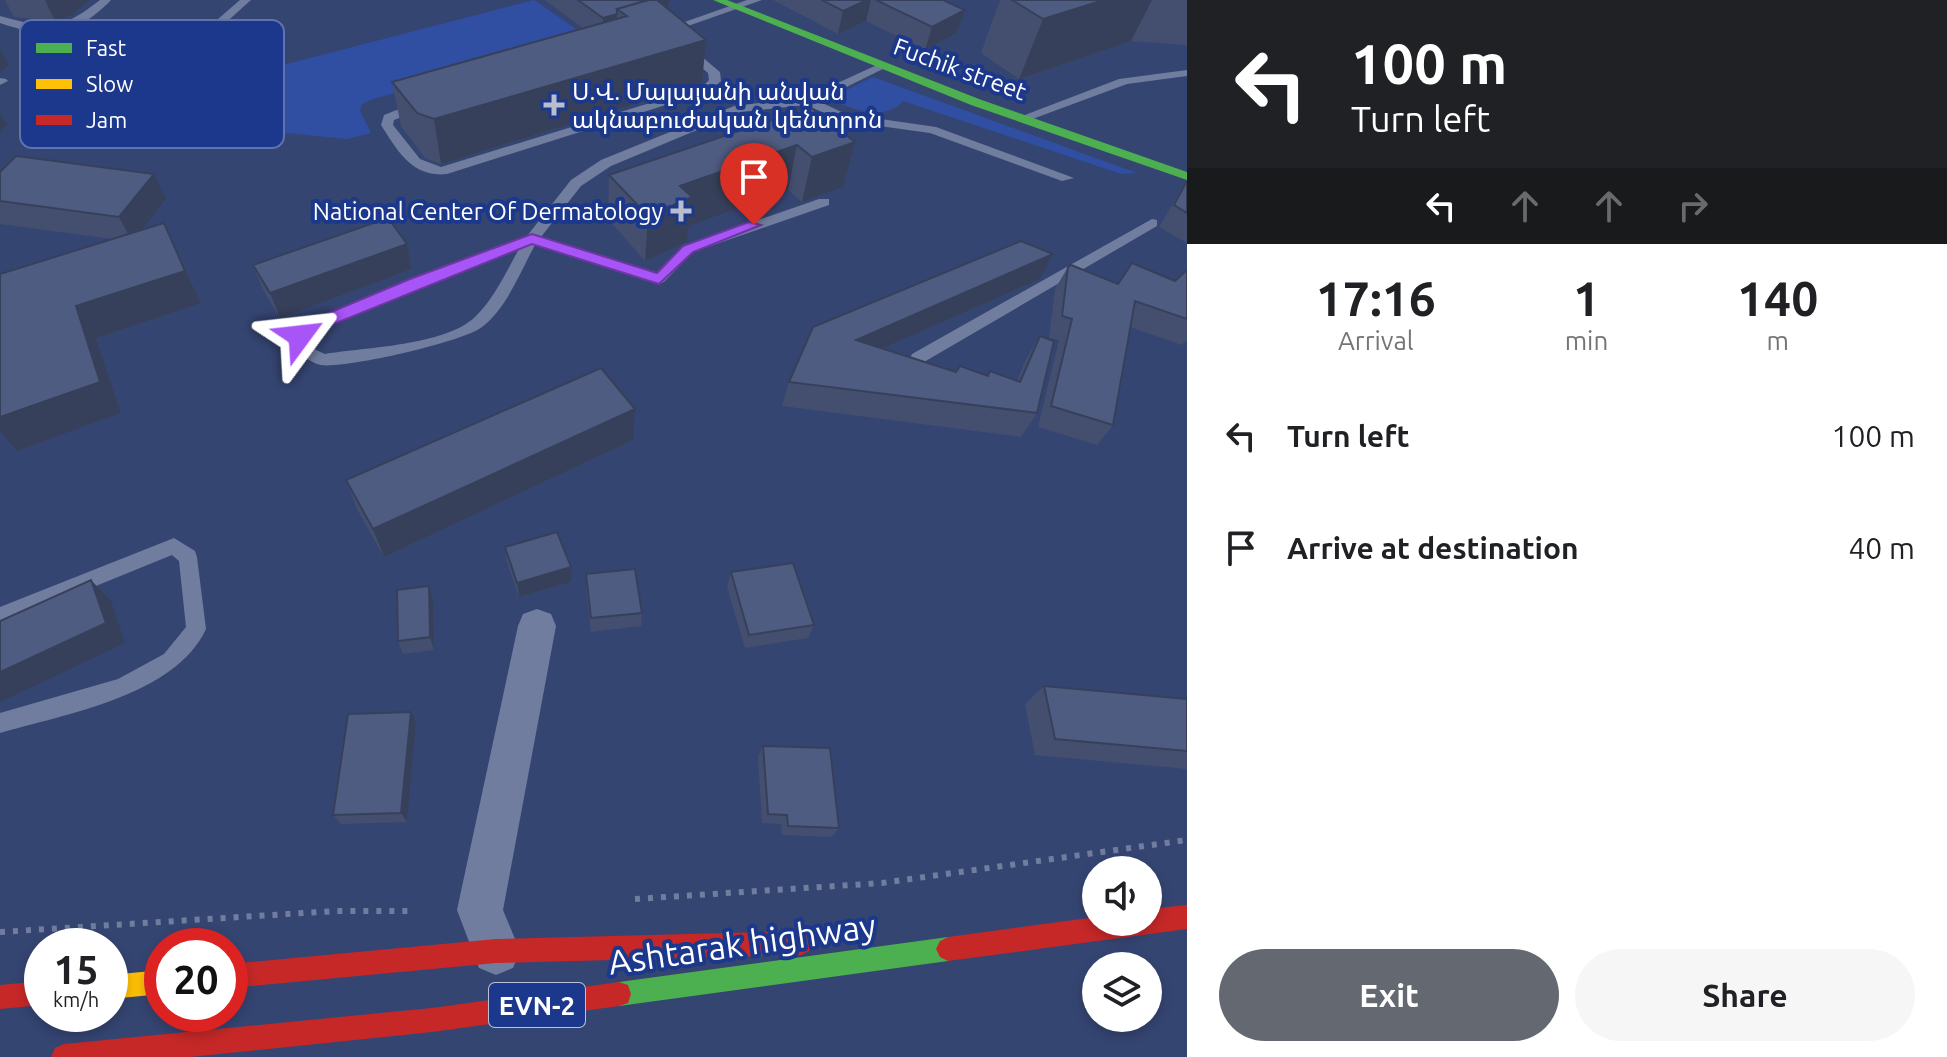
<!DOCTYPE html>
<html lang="en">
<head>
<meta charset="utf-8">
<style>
  body { margin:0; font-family:Ubuntu,"Noto Sans Armenian",sans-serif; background:#f6f6f6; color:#202124; height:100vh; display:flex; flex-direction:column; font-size:30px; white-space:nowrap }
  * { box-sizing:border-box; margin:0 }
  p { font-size:26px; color:#757577 }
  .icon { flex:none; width:44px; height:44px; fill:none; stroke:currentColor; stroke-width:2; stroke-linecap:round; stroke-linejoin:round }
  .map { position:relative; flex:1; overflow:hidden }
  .drawer { display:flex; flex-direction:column; background:#fff; width:760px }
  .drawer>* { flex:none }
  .hud { background:#202124; color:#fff; overflow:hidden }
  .tools { position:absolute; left:1082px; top:856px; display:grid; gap:16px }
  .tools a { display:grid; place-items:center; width:80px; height:80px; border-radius:50%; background:#fff; box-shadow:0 4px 12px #0003; font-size:40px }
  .speed { position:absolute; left:24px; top:928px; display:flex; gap:16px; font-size:40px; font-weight:700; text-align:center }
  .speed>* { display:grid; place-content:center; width:104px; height:104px; border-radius:50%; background:#fff; box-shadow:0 4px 12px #0003; line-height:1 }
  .speed small { font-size:20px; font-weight:400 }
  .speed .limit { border:12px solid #d22; background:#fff; color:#111 }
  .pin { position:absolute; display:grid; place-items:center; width:68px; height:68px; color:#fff; margin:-82px -34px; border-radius:50% 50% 50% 0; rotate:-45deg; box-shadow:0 0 8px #0007 }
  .pin .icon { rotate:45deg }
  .me { position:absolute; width:88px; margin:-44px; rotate:60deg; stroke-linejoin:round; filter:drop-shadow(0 0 6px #0008) }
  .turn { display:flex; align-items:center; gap:28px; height:168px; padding:0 32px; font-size:36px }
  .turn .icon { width:104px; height:104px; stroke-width:2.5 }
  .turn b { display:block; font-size:56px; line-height:68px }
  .lanes { display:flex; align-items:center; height:76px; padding:0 32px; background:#0003; justify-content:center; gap:40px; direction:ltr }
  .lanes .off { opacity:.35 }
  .eta { display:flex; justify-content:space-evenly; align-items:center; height:136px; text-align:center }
  .eta b { font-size:48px; font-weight:700; line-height:56px }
  .primary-button { display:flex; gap:16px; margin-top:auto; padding:16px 32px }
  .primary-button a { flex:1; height:92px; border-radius:48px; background:#646870; color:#fff; font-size:32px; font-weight:700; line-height:92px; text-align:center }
  .primary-button a+a { background:#f6f6f6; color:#202124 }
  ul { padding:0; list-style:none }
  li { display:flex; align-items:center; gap:24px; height:112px; padding:0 32px }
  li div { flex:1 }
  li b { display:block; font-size:30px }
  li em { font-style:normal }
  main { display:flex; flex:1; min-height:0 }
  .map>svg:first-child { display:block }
  .green { fill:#304fa2 }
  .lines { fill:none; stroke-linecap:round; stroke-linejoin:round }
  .path { stroke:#717d9e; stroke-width:6; stroke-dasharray:5 8; stroke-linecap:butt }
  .lane { fill:#717d9e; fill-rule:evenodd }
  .street { fill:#717d9e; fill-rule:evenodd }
  .fast { fill:#4caf50; fill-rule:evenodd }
  .slow { fill:#ffc107; fill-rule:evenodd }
  .jam { fill:#c62828; fill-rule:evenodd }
  .wall { fill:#444f6f }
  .shaded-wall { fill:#37405a }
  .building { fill:#4f5c81; stroke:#37405a; stroke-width:2 }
  .route { fill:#a855f7; stroke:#6d37a1; stroke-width:2 }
  .poi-dot { fill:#b8bece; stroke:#1b388c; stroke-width:3 }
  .labels { text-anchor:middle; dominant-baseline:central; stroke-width:8; stroke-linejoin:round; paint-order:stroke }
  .far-street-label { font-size:24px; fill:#fff; stroke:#1b388c }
  .far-poi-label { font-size:24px; fill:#fff; stroke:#1b388c; text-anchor:start }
  .shield { fill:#1b388c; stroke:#bbc3dc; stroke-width:2 }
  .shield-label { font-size:26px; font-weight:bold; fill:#fff }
  .near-street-label { font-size:34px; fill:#fff; stroke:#1b388c }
  .key { fill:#1b388c; stroke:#5f74ae; stroke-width:2 }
  .key-label { font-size:22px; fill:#fff }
</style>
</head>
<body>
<main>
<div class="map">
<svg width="1187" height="1057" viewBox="0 0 1187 1057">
  <rect width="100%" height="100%" fill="#354572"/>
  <path class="green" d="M534,0L592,40L373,99L362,104L360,111L371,133L347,139L216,126L256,72Z
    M873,77L1137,173L1121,174L903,101C884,123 851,108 828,99Z"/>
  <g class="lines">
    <path class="path" d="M635,899L882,883L1187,840
      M0,932L336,911H414"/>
    <path class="lane" d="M100,0H111C75,37 47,39 0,23V16C48,29 59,32 100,0Z
      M240,0H251L183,61L168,90L209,96V102L157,96L155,93L174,57Z
      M747,0H762L668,33L659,31Z
      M681,46H689L720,72L721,81L710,91L447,174C412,178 397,150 381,125L384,115L417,102H425V108L394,120L393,125L420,159L441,167L702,87L709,80L708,73L681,50Z
      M879,64L889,66L818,101L846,114L936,127L1074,178L1062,181L930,133L843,121L806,105L740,112L611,166L581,186L541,237L656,273L683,246L819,199H829V205L693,252L664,282L659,284L535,245C520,272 507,308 482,327C463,342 344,369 321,365C304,361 300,350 292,336L306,323L527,236L571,180L601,160L734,106L805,98ZM519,249C506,272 494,299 475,317C444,346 366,347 325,354L316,350L308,337L316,331Z
      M1187,70V76L1127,84L1027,121L1017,118L1119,79Z
      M0,78L6,79L8,81L0,85Z
      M1152,219L1157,220V226L924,362H912L910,358L912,354Z
      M174,538L195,551L197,557L206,629C175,696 65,714 0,733V713L118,679L164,654L186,627L179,561L172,555L0,625V607Z"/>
    <path class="street" d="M537,609L551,614L556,626L503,910L520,951L513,968L496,975L479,968L457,910L518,626L523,614Z"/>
    <path class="fast" d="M713,0H727L979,99L1187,172V180L971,105Z
      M948,937L956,941L960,949L956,957L948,961L619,1006L610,1003L607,994L610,985L619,982Z"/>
    <path class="slow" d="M162,970V994L110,999V975Z"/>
    <path class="jam" d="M1187,905V929L948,961L940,957L936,949L940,941L948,937L1096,917V922H1148V909Z
      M801,931L809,935L813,943L809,951L801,955L496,963L230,988V964L496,939Z
      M42,981V1005L0,1009V985Z
      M619,982L628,985L631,994L628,1003L619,1006L432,1032L190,1057H51L55,1048L64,1044L432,1008Z"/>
  </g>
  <path class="wall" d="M5,0H90L71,16L55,21L14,17Z
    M545,0H669V9L702,83L441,164L425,158L401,126L392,82L584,29Z
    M773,0H943L965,10L957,33L925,50L866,21L838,34Z
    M1000,0H1187V45L1131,41L1019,79L981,53Z
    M140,69L151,94L126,118L97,112L85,87Z
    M810,107L843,187L802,202L788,190L689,226L687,242L645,261L608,219L609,175Z
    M0,172L166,199L141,230L180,256L201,303L96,338L121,413L17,451L112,239L0,224Z
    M1187,180V243L1159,227Z
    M407,244L412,269L280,318L263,290L253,265Z
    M1068,267L1118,284L1175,281L1187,270V340L1182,345L1130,327L1113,425L1097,445L1038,427L1059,340L1049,338L1055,289Z
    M1040,279L883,348L956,372L987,375L990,371L1017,381L1025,361L1040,336L1037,413L1021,437L782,406L789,382Z
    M633,440L384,557L357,509L346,480Z
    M505,547L571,567V582L519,597L507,562Z
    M731,572L814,625L808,638L745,648L727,587Z
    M586,574L642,613L641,626L591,632L586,588Z
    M433,600L434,650L403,654L398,641Z
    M1044,686L1187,699V769L1035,755L1025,704Z
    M416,724L407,822L341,824L333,815Z
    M763,746L839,828L832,837L782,835L781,824L762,823L758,757Z"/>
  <path class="shaded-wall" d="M45,0H90L71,16L55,21Z
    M648,0H669L668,19Z
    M867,0H871L866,21L838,34L843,11Z
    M1104,0H1152L1131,41L1019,79L1043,19Z
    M965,10L957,33L925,50L932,27Z
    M617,14L616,39L603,43V18Z
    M706,40L702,83L441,164L434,119Z
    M0,49L9,65L0,73Z
    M140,69L151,94L126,118L114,92Z
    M0,112L7,125L0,132Z
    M855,142L843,187L802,202L812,157Z
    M797,145L788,190L689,226L687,242L645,261L648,216L680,186Z
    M154,174L166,199L132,242L119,217Z
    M164,223L201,303L96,338L121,413L17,451L0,431V417L76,306Z
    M407,244L412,269L280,318L270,293Z
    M1053,254L1040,279L847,364L856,340Z
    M635,409L633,440L384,557L373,529Z
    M571,567V582L519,597L517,583Z
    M91,580L111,601L125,643L0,702V672Z
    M429,586L433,600L434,650L430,637Z
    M411,712L416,724L407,822L401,813Z"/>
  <path class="building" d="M578,0H648L617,9V14L603,18Z
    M649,0H657L706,40L434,119L417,113L392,82L627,16L617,9Z
    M822,0H867L843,11Z
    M876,0H943L965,10L932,27Z
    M1012,0H1104L1043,19Z
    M810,107L855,142L812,157L797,145L680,186L692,197L648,216L609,175Z
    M16,156L154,174L119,217L0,201V172Z
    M1187,181V213L1174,205Z
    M388,218L407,244L270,293L253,265Z
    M164,223L185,271L76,306L100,382L0,417V274Z
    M1021,241L1053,254L856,340L956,372L960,366L988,376L990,371L1020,382L1040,336L1054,341L1037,413L789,382L813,327Z
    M1132,263L1175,281L1187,270V319L1135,301L1113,425L1051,406L1072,319L1062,316L1068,267L1071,265L1118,284Z
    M601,368L635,409L373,529L346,480Z
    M557,532L571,567L517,583L505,547Z
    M793,563L814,625L749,635L731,572Z
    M635,569L642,613L591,618L586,574Z
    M91,580L106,623L0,672V621Z
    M429,586L430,637L398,641L397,590Z
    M1044,686L1187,699V751L1055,739Z
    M411,712L401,813L333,815L348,714Z
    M763,746L830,748L839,828L788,826L787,815L768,814Z"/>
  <path class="route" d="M749,222L761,225L693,252L659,284L532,244L316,331L305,340H295L292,336L305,323L410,279L532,234L657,273L683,246Z"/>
  <g class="poi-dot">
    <path d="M550 93h8v8h8v8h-8v8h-8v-8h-8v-8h8z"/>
    <path d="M677 199h8v8h8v8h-8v8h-8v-8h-8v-8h8z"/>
  </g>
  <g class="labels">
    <g class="far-street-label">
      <text transform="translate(960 69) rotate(20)">Fuchik street</text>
    </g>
    <g class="far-poi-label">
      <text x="572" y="91">Ս.Վ. Մալայանի անվան<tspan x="572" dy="28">ակնաբուժական կենտրոն</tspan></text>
      <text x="663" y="211" text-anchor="end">National Center Of Dermatology</text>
    </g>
    <rect class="shield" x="489" y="983" width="96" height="44" rx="6"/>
    <g class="shield-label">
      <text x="537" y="1005">EVN-2</text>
    </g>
    <g class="near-street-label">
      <text transform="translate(742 943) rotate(-8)">Ashtarak highway</text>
    </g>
  </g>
  <rect x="20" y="20" width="264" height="128" rx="12" class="key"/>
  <rect x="36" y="43" width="36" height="10" fill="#4caf50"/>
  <rect x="36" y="79" width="36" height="10" fill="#ffc107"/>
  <rect x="36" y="115" width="36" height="10" fill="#c62828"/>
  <g class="key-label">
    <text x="86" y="56">Fast</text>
    <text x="86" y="92">Slow</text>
    <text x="86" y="128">Jam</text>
  </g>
</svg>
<div class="tools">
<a><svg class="icon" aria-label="sound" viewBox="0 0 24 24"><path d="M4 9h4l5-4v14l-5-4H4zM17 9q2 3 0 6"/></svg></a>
<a><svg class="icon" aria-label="layers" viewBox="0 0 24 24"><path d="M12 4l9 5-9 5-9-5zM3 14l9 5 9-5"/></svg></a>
</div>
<div class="speed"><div>15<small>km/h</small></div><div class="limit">20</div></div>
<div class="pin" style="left:754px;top:225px;background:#d93025"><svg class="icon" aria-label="arrive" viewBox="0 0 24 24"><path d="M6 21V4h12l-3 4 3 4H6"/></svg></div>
<svg class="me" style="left:300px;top:336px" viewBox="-20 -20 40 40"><path d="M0-17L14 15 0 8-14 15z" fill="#a855f7" stroke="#fff" stroke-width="4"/></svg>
</div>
<section class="drawer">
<div class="hud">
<div class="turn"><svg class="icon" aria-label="left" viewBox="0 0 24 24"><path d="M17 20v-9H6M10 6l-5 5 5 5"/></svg><div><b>100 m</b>Turn left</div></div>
<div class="lanes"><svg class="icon" aria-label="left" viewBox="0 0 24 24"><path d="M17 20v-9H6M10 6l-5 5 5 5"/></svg><svg class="icon off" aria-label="ahead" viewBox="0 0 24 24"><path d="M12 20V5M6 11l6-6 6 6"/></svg><svg class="icon off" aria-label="ahead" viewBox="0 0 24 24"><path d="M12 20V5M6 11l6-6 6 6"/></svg><svg class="icon off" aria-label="right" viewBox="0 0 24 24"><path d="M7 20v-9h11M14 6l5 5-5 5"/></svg></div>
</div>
<div class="eta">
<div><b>17:16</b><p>Arrival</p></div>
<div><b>1</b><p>min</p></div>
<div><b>140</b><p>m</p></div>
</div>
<ul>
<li><svg class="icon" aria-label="left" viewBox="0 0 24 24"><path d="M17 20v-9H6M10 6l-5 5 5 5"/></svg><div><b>Turn left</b></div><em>100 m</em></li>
<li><svg class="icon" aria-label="arrive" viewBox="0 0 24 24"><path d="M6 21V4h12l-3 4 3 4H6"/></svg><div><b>Arrive at destination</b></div><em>40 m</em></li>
</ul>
<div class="primary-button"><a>Exit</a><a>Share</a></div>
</section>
</main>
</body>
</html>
